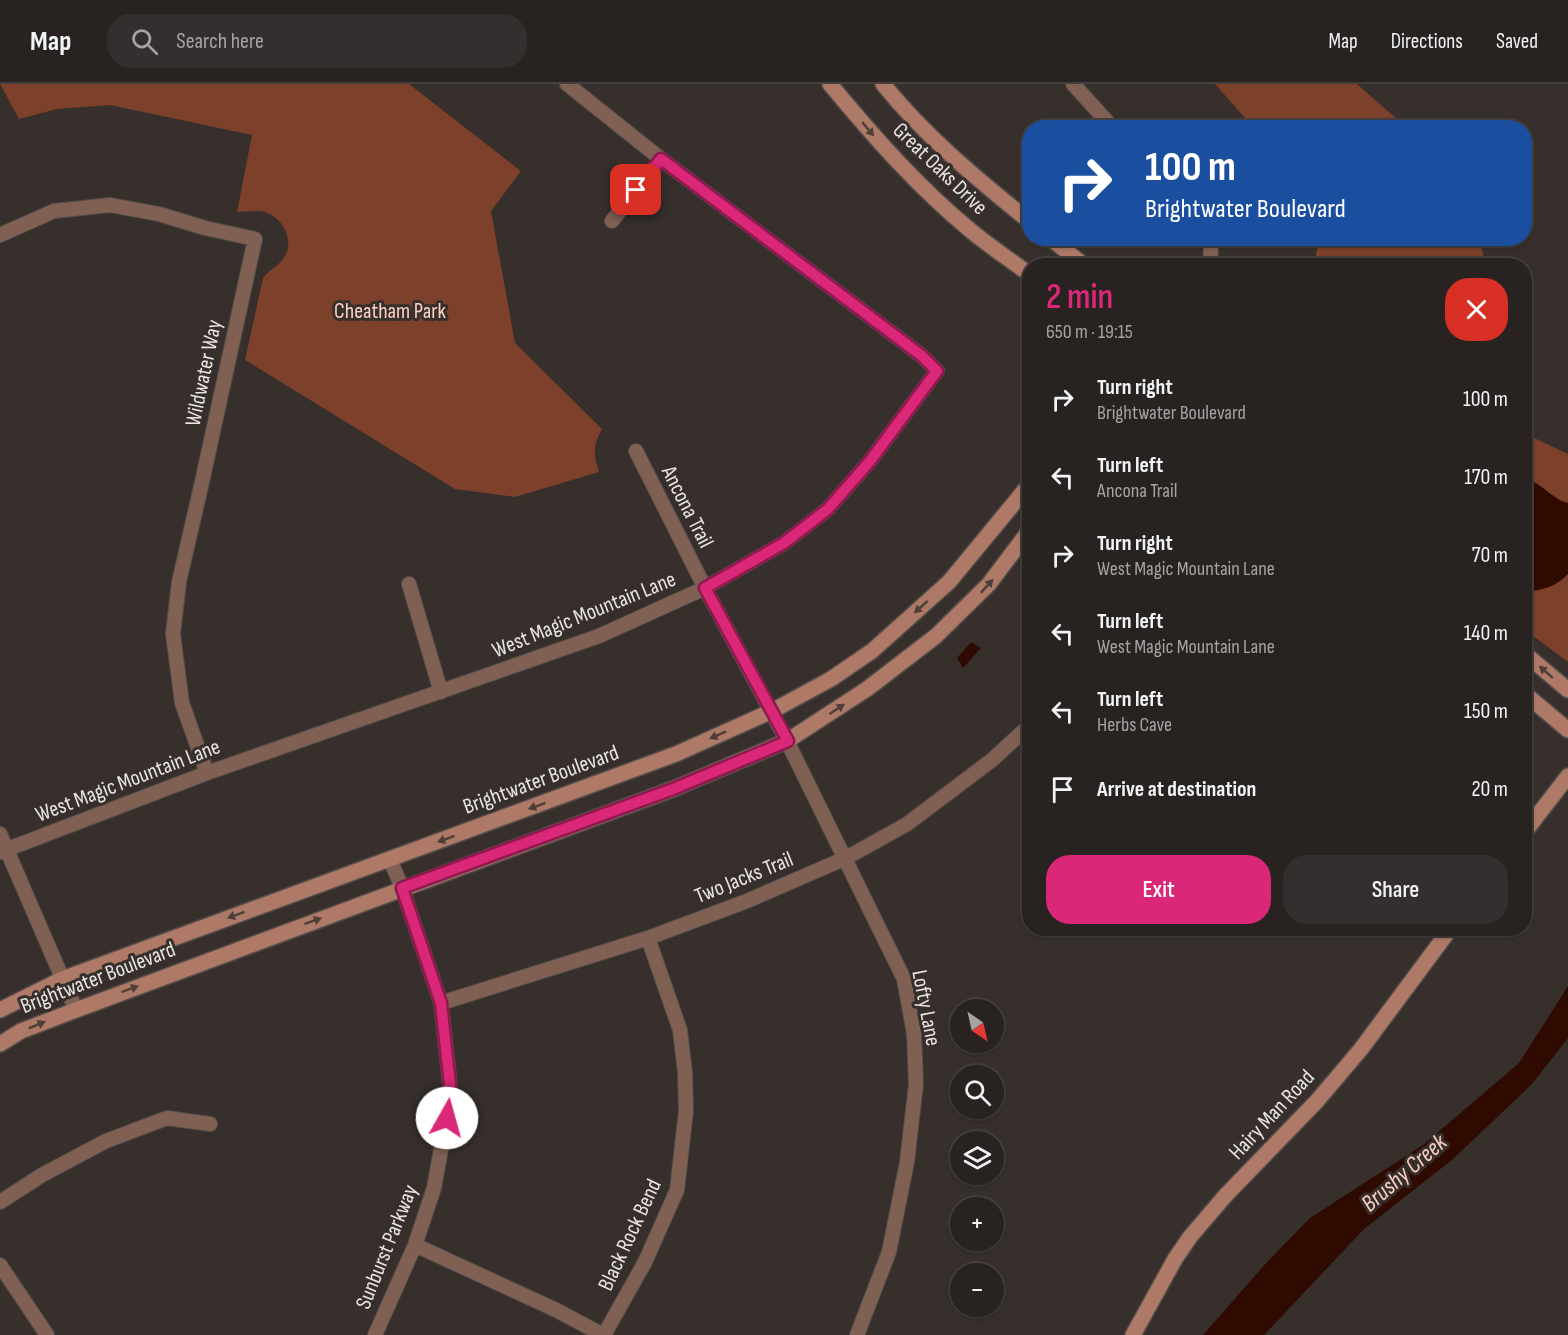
<!DOCTYPE html>
<html lang="en">
<head>
<meta charset="utf-8">
<style>
  body { margin:0; font-family:"Sofia Sans Condensed",sans-serif; background:#342f2e; color:#f1f3f6; height:100vh; display:flex; flex-direction:column; font-size:22px; white-space:nowrap }
  * { box-sizing:border-box; margin:0 }
  p { font-size:20px; color:#a5a4a5 }
  .icon { flex:none; width:33px; height:33px; fill:none; stroke:currentColor; stroke-width:2; stroke-linecap:round; stroke-linejoin:round }
  .map { position:relative; flex:1; overflow:hidden }
  .sheet { position:absolute; left:1022px; top:174px; width:510px; height:678px; display:flex; flex-direction:column; background:#282321; border-radius:24px; box-shadow:0 2px 4px #0004,0 0 0 2px #44403f }
  .sheet>* { flex:none }
  .banner { position:absolute; left:1022px; top:36px; width:510px; height:126px; border-radius:24px; box-shadow:0 2px 4px #0004,0 0 0 2px #44403f; background:#1a4fa0; color:#fff; overflow:hidden }
  .needle { width:39px; rotate:146deg }
  .tools { position:absolute; left:950px; top:915px; display:grid; gap:12px }
  .tools a { display:grid; place-items:center; width:54px; height:54px; border-radius:50%; background:#282321; box-shadow:0 2px 4px #0004,0 0 0 2px #44403f; font-size:30px }
  .pin { position:absolute; display:grid; place-items:center; width:51px; height:51px; color:#fff; margin:-26px; border-radius:12px; box-shadow:0 3px 9px #0006 }
  .me { position:absolute; width:66px; margin:-33px; rotate:7deg; stroke-linejoin:round; filter:drop-shadow(0 0 4px #0008) }
  .turn { display:flex; align-items:center; gap:21px; height:126px; padding:0 24px; font-size:27px }
  .turn .icon { width:78px; height:78px; stroke-width:2.5 }
  .turn b { display:block; font-size:42px; line-height:51px }
  .round { display:grid; place-items:center; flex:none; width:63px; height:63px; border-radius:24px; background:#342f2e }
  .headline { display:flex; align-items:center; justify-content:space-between; height:102px; padding:0 24px }
  h1 { font-size:36px; font-weight:600; line-height:45px; color:#db2777 }
  .cta { display:flex; gap:12px; margin-top:auto; padding:12px 24px }
  .cta a { flex:1; height:69px; border-radius:24px; background:#db2777; color:#fff; font-size:24px; font-weight:600; line-height:69px; text-align:center }
  .cta a+a { background:#342f2e; color:#f1f3f6 }
  ul { padding:0; list-style:none }
  li { display:flex; align-items:center; gap:18px; height:78px; padding:0 24px }
  li div { flex:1 }
  li b { display:block; font-size:22px }
  li em { font-style:normal }
  header { display:flex; align-items:center; gap:36px; box-sizing:border-box; height:84px; padding:0 30px; background:#282321; border-bottom:2px solid #44403f }
  header strong { font-size:28px }
  nav { display:flex; gap:33px; margin-inline-start:auto; font-size:21px }
  .search { width:420px; height:54px; background:#342f2e; display:flex; align-items:center; gap:15px; box-sizing:border-box; padding:0 21px; border-radius:24px; color:#a5a4a5; font-size:22px }
  .map>svg:first-child { display:block }
  .green { fill:#7d402b }
  .water { fill:#2f0a01 }
  .lines { fill:none; stroke-linecap:round; stroke-linejoin:round }
  .street-casing { stroke:#534c49; stroke-width:16 }
  .secondary-casing { stroke:#534c49; stroke-width:18 }
  .street { stroke:#816054; stroke-width:14 }
  .secondary { stroke:#ae7967; stroke-width:15 }
  .oneway { fill:#4e3e38 }
  .route-casing { stroke:#8e194d; stroke-width:15 }
  .route { stroke:#db2777; stroke-width:10 }
  .labels { text-anchor:middle; dominant-baseline:central; stroke-width:6; stroke-linejoin:round; paint-order:stroke }
  .street-label { font-size:22px; fill:#eae5e4; stroke:#362f2c }
  .park-label { font-size:22px; fill:#fdd1c2; stroke:#362f2c }
  .water-label { font-size:24px; font-style:italic; fill:#fccfc1; stroke:#362f2c }
</style>
</head>
<body>
<header>
<strong>Map</strong>
<div class="search"><svg class="icon" aria-label="search" viewBox="0 0 24 24"><circle cx="10" cy="10" r="6"/><path d="M15 15l6 6"/></svg>Search here</div>
<nav><a>Map</a><a>Directions</a><a>Saved</a></nav>
</header>
<div class="map">
<svg width="1568" height="1251" viewBox="0 0 1568 1251">
  <rect width="100%" height="100%" fill="#362f2c"/>
  <path class="green" d="M0,0H409L521,87L491,127L515,259L602,345C593,362 593,369 599,388L515,413L455,405L245,276L263,194C270,185 281,181 286,170C294,153 280,130 261,127C254,126 245,128 237,128L252,51L110,21L57,25L19,35Z
    M1215,0H1357L1406,43H1253Z
    M1319,155H1479L1486,181H1314Z
    M1524,343L1528,351L1568,370V578L1524,545Z"/>
  <path class="water" d="M1524,395C1541,397 1551,415 1568,419V490C1556,503 1542,506 1525,508H1524Z
    M971,558L981,564L963,584L957,574Z
    M1568,902V954L1532,1000L1453,1075L1364,1145L1264,1251H1203L1269,1176L1310,1134L1423,1061L1519,979Z"/>
  <g class="lines">
    <g class="street-casing">
      <path id="street" d="M1073,0L1113,44
        M612,137L661,75
        M0,151L54,127L110,121L159,130L205,144L255,155L202,398L179,498L173,550L182,619L207,689
        M1209,154L1211,163L1210,182
        M636,367L705,504L787,657L904,895L914,950L916,1000L907,1078L889,1168L857,1251
        M409,500L441,608
        M0,750L76,926
        M0,768L207,689L599,552L705,504L784,459L828,425L870,377L937,287L922,272L661,75L567,0
        M441,919L648,854L747,817L846,774L907,740L992,676L1029,642
        M0,1118L42,1091L106,1057L167,1034L210,1040
        M415,1161L556,1226L603,1251
        M0,1181L47,1251
        M375,1251L415,1161L434,1104L451,1010L441,919L402,804L390,775
        M604,1251L645,1178L677,1106L686,1027L685,989L680,946L648,854"/>
    </g>
    <g class="secondary-casing">
      <path id="secondary" d="M830,0C873,52 918,103 970,146C989,162 1009,175 1029,190
        M883,0C925,52 977,95 1029,137
        M1050,154L1085,182
        M1524,569L1568,606
        M1524,609L1568,646
        M1524,749L1568,692
        M0,926L62,895L676,670L772,627L831,595L872,567L949,498L1029,401
        M0,960L21,947L76,926L673,705L787,657L867,605L936,552L989,500L1029,447
        M1133,1251L1175,1175L1190,1153L1225,1112L1317,1017L1361,965L1451,844"/>
    </g>
    <use href="#street" class="street"/>
    <use href="#secondary" class="secondary"/>
  </g>
  <defs><path id="oneway-solid" d="M-6-.8H1V-3.2L6.5 0L1 3.2V.8H-6Z" transform="scale(1.5)"/></defs>
  <g class="oneway">
    <use href="#oneway-solid" transform="translate(868 45) rotate(50)"/>
    <use href="#oneway-solid" transform="translate(987 502) rotate(-48)"/>
    <use href="#oneway-solid" transform="translate(921 523) rotate(138)"/>
    <use href="#oneway-solid" transform="translate(1546 588) rotate(-139)"/>
    <use href="#oneway-solid" transform="translate(837 625) rotate(-33)"/>
    <use href="#oneway-solid" transform="translate(718 651) rotate(156)"/>
    <use href="#oneway-solid" transform="translate(537 722) rotate(160)"/>
    <use href="#oneway-solid" transform="translate(446 755) rotate(160)"/>
    <use href="#oneway-solid" transform="translate(236 831) rotate(160)"/>
    <use href="#oneway-solid" transform="translate(313 837) rotate(-20)"/>
    <use href="#oneway-solid" transform="translate(130 905) rotate(-20)"/>
    <use href="#oneway-solid" transform="translate(37 941) rotate(-22)"/>
  </g>
  <g class="lines">
    <g class="route-casing">
      <path id="route" d="M447,1034L451,1010L441,919L402,804L673,705L788,657L705,504L784,459L828,425L870,377L937,287L922,272L661,75L636,106"/>
    </g>
    <use href="#route" class="route"/>
  </g>
  <g class="labels">
    <g class="street-label">
      <text transform="translate(940 85) rotate(44)">Great Oaks Drive</text>
      <text transform="translate(204 289) rotate(-78)">Wildwater Way</text>
      <text transform="translate(687 423) rotate(63)">Ancona Trail</text>
      <text transform="translate(584 531) rotate(-22)">West Magic Mountain Lane</text>
      <text transform="translate(541 696) rotate(-20)">Brightwater Boulevard</text>
      <text transform="translate(128 697) rotate(-21)">West Magic Mountain Lane</text>
      <text transform="translate(744 794) rotate(-22)">Two Jacks Trail</text>
      <text transform="translate(98 894) rotate(-21)">Brightwater Boulevard</text>
      <text transform="translate(926 924) rotate(79)">Lofty Lane</text>
      <text transform="translate(1272 1031) rotate(-47)">Hairy Man Road</text>
      <text transform="translate(630 1151) rotate(-65)">Black Rock Bend</text>
      <text transform="translate(387 1163) rotate(-68)">Sunburst Parkway</text>
    </g>
    <g class="park-label">
      <text x="390" y="227">Cheatham Park</text>
    </g>
    <g class="water-label">
      <text transform="translate(1404 1089) rotate(-41)">Brushy Creek</text>
    </g>
  </g>
</svg>
<div class="tools">
<a><svg class="needle" viewBox="-14 -14 28 28"><path d="M0-13l5 13h-10z" fill="#e53935"/><path d="M0 13l5-13h-10z" fill="#a5a4a5"/></svg></a>
<a><svg class="icon" aria-label="search" viewBox="0 0 24 24"><circle cx="10" cy="10" r="6"/><path d="M15 15l6 6"/></svg></a>
<a><svg class="icon" aria-label="layers" viewBox="0 0 24 24"><path d="M12 4l9 5-9 5-9-5zM3 14l9 5 9-5"/></svg></a>
<a>+</a>
<a>−</a>
</div>
<div class="pin" style="left:636px;top:106px;background:#d93025"><svg class="icon" aria-label="arrive" viewBox="0 0 24 24"><path d="M6 21V4h12l-3 4 3 4H6"/></svg></div>
<svg class="me" style="left:447px;top:1034px" viewBox="-20 -20 40 40"><circle r="19" fill="#fff"/><path d="M0-13L10 11 0 6-10 11z" fill="#db2777"/></svg>
<div class="banner">
<div class="turn"><svg class="icon" aria-label="right" viewBox="0 0 24 24"><path d="M7 20v-9h11M14 6l5 5-5 5"/></svg><div><b>100 m</b>Brightwater Boulevard</div></div>
</div>
<section class="sheet">
<div class="headline"><div><h1>2 min</h1><p>650 m · 19:15</p></div><a class="round" style="background:#d93025;color:#fff"><svg class="icon" aria-label="close" viewBox="0 0 24 24"><path d="M6 6l12 12M18 6L6 18"/></svg></a></div>
<ul>
<li><svg class="icon" aria-label="right" viewBox="0 0 24 24"><path d="M7 20v-9h11M14 6l5 5-5 5"/></svg><div><b>Turn right</b><p>Brightwater Boulevard</p></div><em>100 m</em></li>
<li><svg class="icon" aria-label="left" viewBox="0 0 24 24"><path d="M17 20v-9H6M10 6l-5 5 5 5"/></svg><div><b>Turn left</b><p>Ancona Trail</p></div><em>170 m</em></li>
<li><svg class="icon" aria-label="right" viewBox="0 0 24 24"><path d="M7 20v-9h11M14 6l5 5-5 5"/></svg><div><b>Turn right</b><p>West Magic Mountain Lane</p></div><em>70 m</em></li>
<li><svg class="icon" aria-label="left" viewBox="0 0 24 24"><path d="M17 20v-9H6M10 6l-5 5 5 5"/></svg><div><b>Turn left</b><p>West Magic Mountain Lane</p></div><em>140 m</em></li>
<li><svg class="icon" aria-label="left" viewBox="0 0 24 24"><path d="M17 20v-9H6M10 6l-5 5 5 5"/></svg><div><b>Turn left</b><p>Herbs Cave</p></div><em>150 m</em></li>
<li><svg class="icon" aria-label="arrive" viewBox="0 0 24 24"><path d="M6 21V4h12l-3 4 3 4H6"/></svg><div><b>Arrive at destination</b></div><em>20 m</em></li>
</ul>
<div class="cta"><a>Exit</a><a>Share</a></div>
</section>
</div>
</body>
</html>
